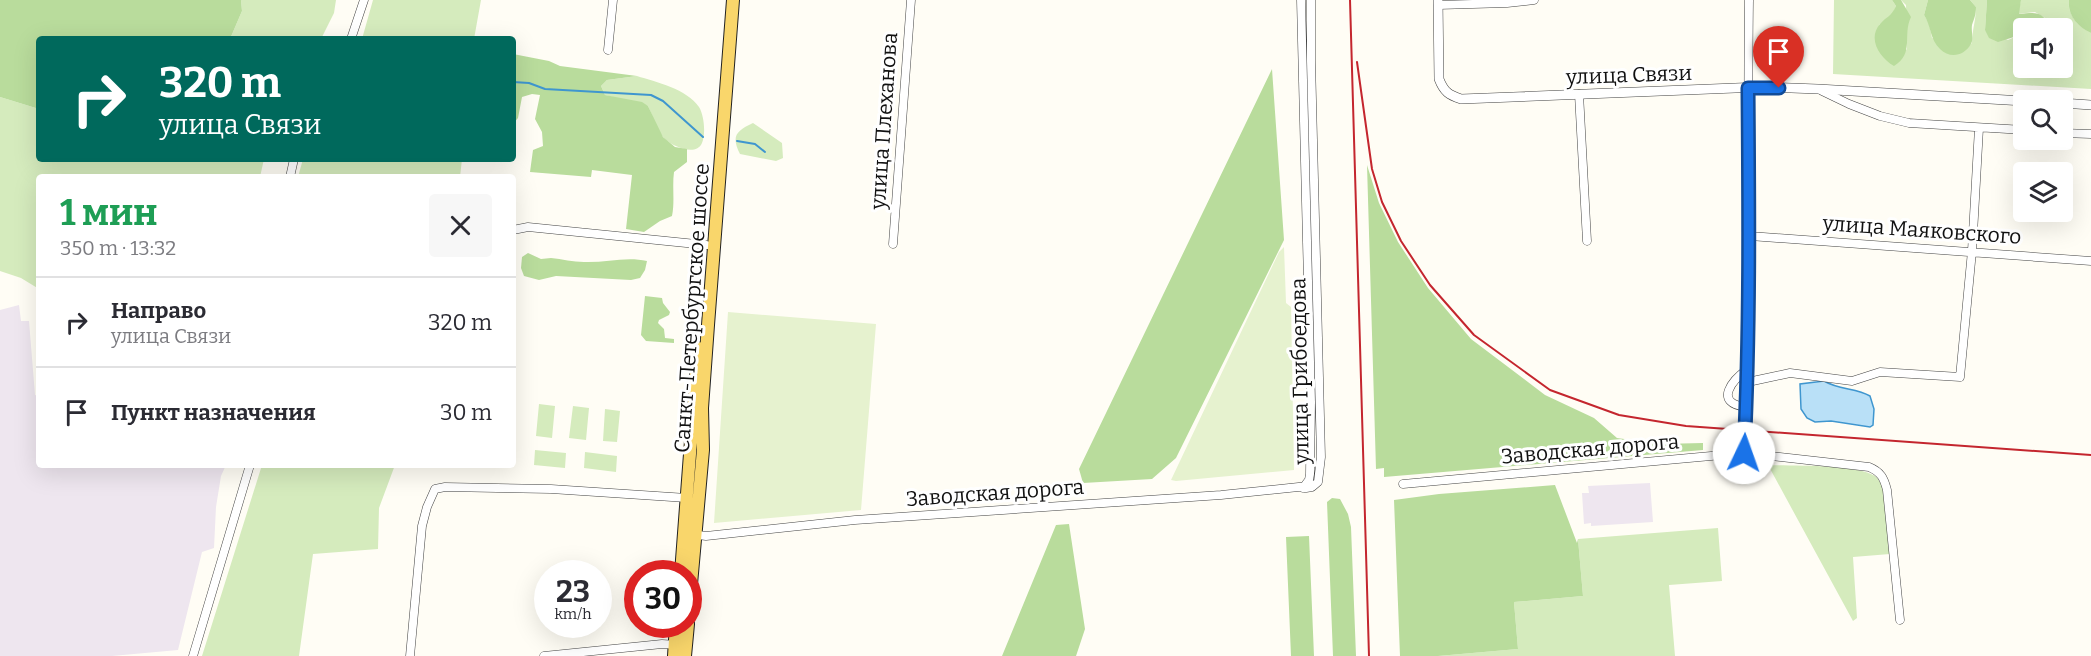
<!DOCTYPE html>
<html lang="ru">
<head>
<meta charset="utf-8">
<style>
  body { margin:0; font-family:Bitter,serif; background:#f7f7f7; color:#2b2b33; height:100vh; display:flex; flex-direction:column; font-size:22px; white-space:nowrap }
  * { box-sizing:border-box; margin:0 }
  p { font-size:20px; color:#7c7c81 }
  .icon { flex:none; width:33px; height:33px; fill:none; stroke:currentColor; stroke-width:2; stroke-linecap:round; stroke-linejoin:round }
  .map { position:relative; flex:1; overflow:hidden }
  .panel { position:absolute; left:36px; top:174px; width:480px; height:294px; display:flex; flex-direction:column; background:#fff; border-radius:6px; box-shadow:0 6px 24px #0002 }
  .panel>* { flex:none }
  .banner { position:absolute; left:36px; top:36px; width:480px; height:126px; border-radius:6px; box-shadow:0 6px 24px #0002; background:#00695c; color:#fff; overflow:hidden }
  .buttons { position:absolute; left:2013px; top:18px; display:grid; gap:12px }
  .buttons a { display:grid; place-items:center; width:60px; height:60px; border-radius:6px; background:#fff; box-shadow:0 6px 24px #0002; font-size:30px }
  .speed { position:absolute; left:534px; top:560px; display:flex; gap:12px; font-size:30px; font-weight:700; text-align:center }
  .speed>* { display:grid; place-content:center; width:78px; height:78px; border-radius:50%; background:#fff; box-shadow:0 6px 24px #0002; line-height:1 }
  .speed small { font-size:15px; font-weight:400 }
  .speed .limit { border:9px solid #d22; background:#fff; color:#111 }
  .pin { position:absolute; display:grid; place-items:center; width:51px; height:51px; color:#fff; margin:-62px -26px; border-radius:50% 50% 50% 0; rotate:-45deg; box-shadow:0 0 6px #0007 }
  .pin .icon { rotate:45deg }
  .me { position:absolute; width:66px; margin:-33px; rotate:3deg; stroke-linejoin:round; filter:drop-shadow(0 0 4px #0008) }
  .turn { display:flex; align-items:center; gap:21px; height:126px; padding:0 24px; font-size:27px }
  .turn .icon { width:78px; height:78px; stroke-width:2.5 }
  .turn b { display:block; font-size:42px; line-height:51px }
  .round { display:grid; place-items:center; flex:none; width:63px; height:63px; border-radius:6px; background:#f7f7f7 }
  .headline { display:flex; align-items:center; justify-content:space-between; height:102px; padding:0 24px }
  h1 { font-size:36px; font-weight:700; line-height:45px; color:#1e9e55 }
  ul { padding:0; list-style:none }
  li { display:flex; align-items:center; gap:18px; height:90px; padding:0 24px; border-top:2px solid #e1e1e2 }
  li div { flex:1 }
  li b { display:block; font-size:22px }
  li em { font-style:normal }
  .map>svg:first-child { display:block }
  .industrial { fill:#eee6ef }
  .green { fill:#d5ebbd }
  .forest { fill:#b9dc9c }
  .pitch { fill:#e6f2cf }
  .water { fill:#b9e0f7; stroke:#3f96cf; stroke-width:1.5 }
  .lines { fill:none; stroke-linecap:round; stroke-linejoin:round }
  .stream { stroke:#3f96cf; stroke-width:2 }
  .minor-casing { stroke:#444; stroke-width:9 }
  .tertiary-casing { stroke:#444; stroke-width:10 }
  .primary-casing { stroke:#222; stroke-width:14 }
  .minor { stroke:#fff; stroke-width:8 }
  .tertiary { stroke:#fff; stroke-width:9 }
  .primary { stroke:#f9d66b; stroke-width:12 }
  .rail { stroke:#c4262e; stroke-width:2 }
  .route-casing { stroke:#114b97; stroke-width:15 }
  .route { stroke:#1a73e8; stroke-width:10 }
  .labels { text-anchor:middle; dominant-baseline:central; stroke-width:6; stroke-linejoin:round; paint-order:stroke }
  .street-label { font-size:21px; fill:#111; stroke:#fff }
</style>
</head>
<body>
<div class="map">
<svg width="2091" height="656" viewBox="0 0 2091 656">
  <rect width="100%" height="100%" fill="#fffdf5"/>
  <path class="industrial" d="M19,305L21,321H29L35,395L39,396V465H226L221,476L216,507L214,548L202,552L178,650L112,656H0V310Z
    M1650,483L1653,522L1591,526V523L1584,524L1582,493H1589L1588,486Z"/>
  <path class="green" d="M241,0H336L334,13L321,39H230L242,11Z
    M373,0H481L474,39H362Z
    M1834,0H1892L1896,6L1892,15L1879,25L1907,50L1906,5L1901,0H1928L1924,15L1929,23L1932,38L1968,47L1972,43C1972,30 1976,20 1976,7L1970,0H1987L1985,30L2008,40L2017,36H2023L2024,68H2051L2054,71L2062,73L2066,66L2063,51L2062,28H2052L2045,18L2035,12L2018,14L2021,0H2069C2067,15 2079,27 2091,33V89L1833,74Z
    M637,76C656,82 687,89 699,107C704,115 706,134 702,143C696,157 672,146 665,139C657,131 653,116 648,106L605,95L601,86L607,80Z
    M0,97L39,109V159H264L260,177H39V289L21,278L0,271Z
    M753,123L782,143L783,158L776,161L740,154C731,136 736,131 753,123Z
    M303,159H462L460,177H298Z
    M539,404L555,406L552,438L536,436Z
    M573,406L589,408L586,440L569,438Z
    M605,409L620,411L617,442L603,441Z
    M535,450L566,453L565,468L534,465Z
    M585,452L617,456L616,472L584,468Z
    M262,465H395L379,508L378,549L313,554L299,656H202Z
    M1768,465C1792,466 1856,464 1875,476C1880,480 1882,486 1884,492L1890,554L1853,557L1857,618L1853,621Z
    M1718,528L1722,581L1669,585L1675,656H1438L1518,649L1514,602L1583,596L1578,539Z"/>
  <path class="forest" d="M0,0H241L242,11L230,39H39V109L0,97Z
    M1892,0H1901L1911,17C1902,36 1915,53 1894,66C1880,58 1867,39 1880,24C1887,16 1891,17 1896,6Z
    M1928,0H1970L1976,7C1976,15 1974,19 1972,25C1971,31 1974,39 1971,44C1964,56 1950,59 1940,49C1930,40 1931,25 1924,15Z
    M1987,0H2021L2019,14C2038,12 2041,11 2052,28H2024L2023,36H2017L1998,42L1989,38L1985,30Z
    M2069,0H2091V33C2078,27 2067,15 2069,0Z
    M513,54L549,61L560,66L637,76L607,80L601,86L605,95L642,102L648,106L663,137L675,147L687,149V162L674,172C672,187 675,201 672,216L660,221L644,232L626,229L632,175L592,170L591,177L530,172L533,150L543,146L542,132L535,119L540,95L532,94L522,97L518,118L513,124Z
    M1272,69L1284,240L1176,458L1152,479L1083,483L1079,469Z
    M1367,165L1379,203L1398,242L1428,288L1471,339L1545,395L1594,418L1617,438L1660,444L1703,443V450L1384,477V468L1376,469Z
    M528,253L541,259L551,258C562,259 573,262 584,262C605,263 626,256 647,261L645,270L640,278L631,280L556,276L539,280L524,276L521,268L522,257Z
    M645,296L662,298L663,303L670,312L669,315L659,320L658,323L664,329L665,338L674,339V343L646,341L641,335Z
    M1555,485L1577,543L1578,539L1583,596L1514,602L1518,649L1438,656H1400L1394,500L1439,494Z
    M1332,498L1340,499L1348,514L1351,527L1356,656H1333L1327,502Z
    M1069,524L1085,629L1076,656H1002L1056,525Z
    M1309,536L1314,656H1291L1286,537Z"/>
  <path class="pitch" d="M1284,247L1286,303L1291,307L1294,470L1176,481L1171,480L1279,252Z
    M728,312L876,324L861,510L714,523Z"/>
  <path class="water" d="M1824,381C1839,390 1856,388 1870,396L1874,409L1873,425L1870,427L1831,421L1815,422L1807,418L1801,409L1800,384Z"/>
  <g class="lines">
    <path class="stream" d="M513,82L529,83L545,89L651,95L663,101L703,137
      M737,141L755,144L765,152"/>
    <g class="minor-casing">
      <path id="minor" d="M1301,0L1311,402L1310,474L1309,480L1303,488
        M1438,5L1507,3L1534,0
        M351,39L364,0
        M608,50L613,0
        M1822,91L1849,104L1880,116L1909,123L2024,130
        M1579,94L1587,241
        M2062,133L2091,134
        M290,177L294,159
        M513,230L528,227L706,245
        M1750,236L2091,261
        M893,244L911,0
        M1748,382L1790,373L1852,381L1880,372L1960,377L1972,251L1979,128
        M1746,407C1713,403 1732,380 1748,369
        M1744,453C1751,302 1747,151 1749,0
        M1403,484L1744,453L1869,467C1881,472 1884,478 1887,490L1900,620
        M1306,488L1312,487L1318,482L1321,457L1311,61V0
        M691,534L706,536L855,520L1221,495L1308,486
        M193,656L250,465
        M410,656L422,526L427,507L435,489L445,487L551,489L687,498
        M544,656L662,644L677,645"/>
    </g>
    <g class="tertiary-casing">
      <path id="tertiary" d="M1438,0L1439,79C1444,92 1449,95 1461,99L1760,87L1818,89L2024,101
        M2062,103L2091,105"/>
    </g>
    <g class="primary-casing">
      <path id="primary" d="M681,573L698,348
        M688,618L703,450L702,408L708,325L733,0
        M674,656L676,624
        M685,656L688,624"/>
    </g>
    <use href="#minor" class="minor"/>
    <use href="#tertiary" class="tertiary"/>
    <use href="#primary" class="primary"/>
    <path class="rail" d="M1350,0L1369,656
      M1357,62L1372,169L1382,202L1401,241L1430,285L1474,335L1550,390L1619,415L1686,426L2091,455"/>
  </g>
  <g class="lines">
    <g class="route-casing">
      <path id="route" d="M1744,453C1750,331 1749,210 1748,88H1779"/>
    </g>
    <use href="#route" class="route"/>
  </g>
  <g class="labels">
    <g class="street-label">
      <text transform="translate(1629 75) rotate(-2)">улица Связи</text>
      <text transform="translate(884 121) rotate(-86)">улица Плеханова</text>
      <text transform="translate(1922 230) rotate(4)">улица Маяковского</text>
      <text transform="translate(692 308) rotate(-86)">Санкт-Петербургское шоссе</text>
      <text transform="translate(1300 371) rotate(-91)">улица Грибоедова</text>
      <text transform="translate(1590 449) rotate(-5)">Заводская дорога</text>
      <text transform="translate(995 493) rotate(-4)">Заводская дорога</text>
    </g>
  </g>
</svg>
<div class="buttons">
<a><svg class="icon" aria-label="sound" viewBox="0 0 24 24"><path d="M4 9h4l5-4v14l-5-4H4zM17 9q2 3 0 6"/></svg></a>
<a><svg class="icon" aria-label="search" viewBox="0 0 24 24"><circle cx="10" cy="10" r="6"/><path d="M15 15l6 6"/></svg></a>
<a><svg class="icon" aria-label="layers" viewBox="0 0 24 24"><path d="M12 4l9 5-9 5-9-5zM3 14l9 5 9-5"/></svg></a>
</div>
<div class="speed"><div>23<small>km/h</small></div><div class="limit">30</div></div>
<div class="pin" style="left:1779px;top:88px;background:#d93025"><svg class="icon" aria-label="arrive" viewBox="0 0 24 24"><path d="M6 21V4h12l-3 4 3 4H6"/></svg></div>
<svg class="me" style="left:1744px;top:453px" viewBox="-20 -20 40 40"><circle r="19" fill="#fff"/><path d="M0-13L10 11 0 6-10 11z" fill="#1a73e8"/></svg>
<div class="banner">
<div class="turn"><svg class="icon" aria-label="right" viewBox="0 0 24 24"><path d="M7 20v-9h11M14 6l5 5-5 5"/></svg><div><b>320 m</b>улица Связи</div></div>
</div>
<section class="panel">
<div class="headline"><div><h1>1 мин</h1><p>350 m · 13:32</p></div><a class="round"><svg class="icon" aria-label="close" viewBox="0 0 24 24"><path d="M6 6l12 12M18 6L6 18"/></svg></a></div>
<ul>
<li><svg class="icon" aria-label="right" viewBox="0 0 24 24"><path d="M7 20v-9h11M14 6l5 5-5 5"/></svg><div><b>Направо</b><p>улица Связи</p></div><em>320 m</em></li>
<li><svg class="icon" aria-label="arrive" viewBox="0 0 24 24"><path d="M6 21V4h12l-3 4 3 4H6"/></svg><div><b>Пункт назначения</b></div><em>30 m</em></li>
</ul>
</section>
</div>
</body>
</html>
